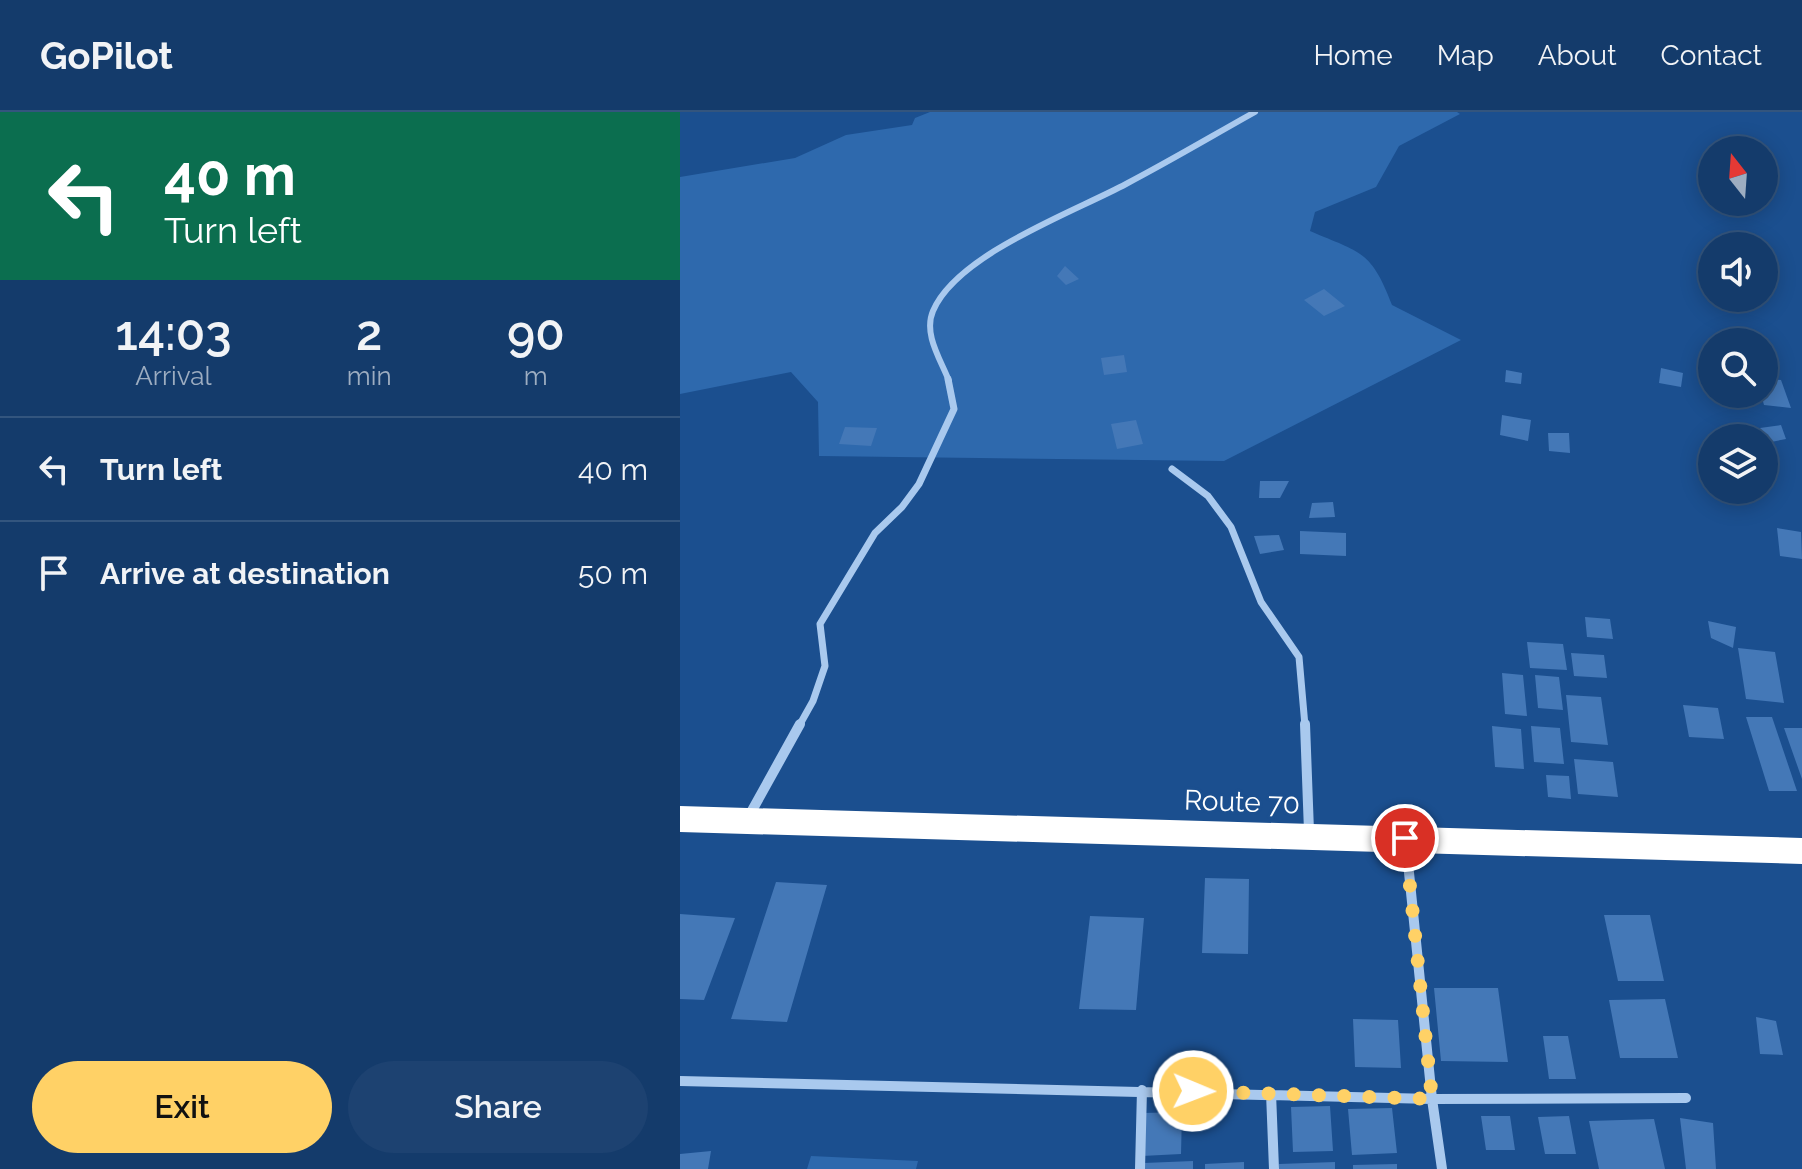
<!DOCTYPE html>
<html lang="en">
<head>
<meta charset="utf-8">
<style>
  body { margin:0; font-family:Raleway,sans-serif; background:#1d4271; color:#f1f3f6; height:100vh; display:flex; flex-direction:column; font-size:30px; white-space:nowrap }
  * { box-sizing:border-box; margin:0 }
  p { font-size:26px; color:#9dadc1 }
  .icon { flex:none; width:44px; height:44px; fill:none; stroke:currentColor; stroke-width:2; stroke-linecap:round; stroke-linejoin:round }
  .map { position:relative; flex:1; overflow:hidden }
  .drawer { display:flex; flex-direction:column; background:#143b6b; width:680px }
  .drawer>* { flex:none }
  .hud { background:#0b6e4f; color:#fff; overflow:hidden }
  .needle { width:52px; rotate:343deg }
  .fabs { position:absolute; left:1018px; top:24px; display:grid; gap:16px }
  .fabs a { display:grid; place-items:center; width:80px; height:80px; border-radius:50%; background:#143b6b; box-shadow:0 4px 20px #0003,0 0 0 2px #33557e; font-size:40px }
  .pin { position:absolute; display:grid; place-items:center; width:68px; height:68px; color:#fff; margin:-34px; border:4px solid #fff; border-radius:50%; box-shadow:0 2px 8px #0007 }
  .me { position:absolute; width:88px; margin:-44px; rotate:91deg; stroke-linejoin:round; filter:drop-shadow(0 0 6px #0008) }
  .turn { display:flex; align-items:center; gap:28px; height:168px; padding:0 32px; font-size:36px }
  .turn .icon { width:104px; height:104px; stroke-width:2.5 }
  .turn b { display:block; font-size:56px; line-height:68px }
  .eta { display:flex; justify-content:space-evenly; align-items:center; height:136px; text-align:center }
  .eta b { font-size:48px; font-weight:600; line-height:56px }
  .button { display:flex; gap:16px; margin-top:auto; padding:16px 32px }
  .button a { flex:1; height:92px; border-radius:48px; background:#ffd166; color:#111; font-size:32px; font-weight:600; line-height:92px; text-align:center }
  .button a+a { background:#1d4271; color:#f1f3f6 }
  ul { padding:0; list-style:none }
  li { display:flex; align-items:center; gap:24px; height:104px; padding:0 32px; border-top:2px solid #33557e }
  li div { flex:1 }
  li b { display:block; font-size:30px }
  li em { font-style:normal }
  header { display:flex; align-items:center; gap:48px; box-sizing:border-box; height:112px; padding:0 40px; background:#143b6b; border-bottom:2px solid #33557e }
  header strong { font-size:38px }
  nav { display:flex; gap:44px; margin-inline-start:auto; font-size:28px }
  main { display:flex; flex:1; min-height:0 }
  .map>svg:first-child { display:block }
  .green { fill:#2e69ad }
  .building { fill:#4478b7 }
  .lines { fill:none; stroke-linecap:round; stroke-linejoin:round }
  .street-far2 { stroke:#a9c9ee; stroke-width:6 }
  .street-far1 { stroke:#a9c9ee; stroke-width:7 }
  .street { stroke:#a9c9ee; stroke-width:10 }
  .highway { fill:#fff; fill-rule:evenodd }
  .route { stroke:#ffd166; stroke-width:14; stroke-dasharray:0 25.2 }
  .labels { text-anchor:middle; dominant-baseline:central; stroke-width:6; stroke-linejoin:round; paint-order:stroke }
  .street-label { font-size:28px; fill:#fff; stroke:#1b4f8f }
</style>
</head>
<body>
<header>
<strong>GoPilot</strong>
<nav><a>Home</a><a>Map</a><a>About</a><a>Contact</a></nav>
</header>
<main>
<section class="drawer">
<div class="hud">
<div class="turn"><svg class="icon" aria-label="left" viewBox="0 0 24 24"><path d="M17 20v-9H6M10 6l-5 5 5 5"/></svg><div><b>40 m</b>Turn left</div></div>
</div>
<div class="eta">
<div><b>14:03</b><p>Arrival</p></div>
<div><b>2</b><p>min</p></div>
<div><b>90</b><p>m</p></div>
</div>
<ul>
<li><svg class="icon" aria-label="left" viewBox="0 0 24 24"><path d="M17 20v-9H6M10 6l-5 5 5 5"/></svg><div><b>Turn left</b></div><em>40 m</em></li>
<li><svg class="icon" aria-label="arrive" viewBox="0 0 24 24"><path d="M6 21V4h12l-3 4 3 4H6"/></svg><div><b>Arrive at destination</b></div><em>50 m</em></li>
</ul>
<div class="button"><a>Exit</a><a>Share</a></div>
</section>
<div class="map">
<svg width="1122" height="1057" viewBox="0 0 1122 1057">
  <rect width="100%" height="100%" fill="#1b4f8f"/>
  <path class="green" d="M250,0H777L780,2L719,34L696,75L635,100L630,119C681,141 691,138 712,193L781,228L544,349L139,344L138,290L111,260L0,282V65L115,46L166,23L232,13L235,6Z
    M131,1044L238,1049L236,1057H127Z"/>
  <path class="building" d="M385,154L399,167L386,173L377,164Z
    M644,177L665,194L644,204L624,188Z
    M444,243L447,260L424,263L421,246Z
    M981,256L1003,261L1001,275L979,271Z
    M826,258L842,261L841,272L825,270Z
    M1084,266L1101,268L1111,296L1084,293L1081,282H1084Z
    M822,303L851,308L848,329L820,323Z
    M456,308L463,332L437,337L431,312Z
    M1101,313L1106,327L1091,330L1080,316Z
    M165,315L197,316L191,334L159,332Z
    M868,321H889L890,341L869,339Z
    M580,369H609L600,386H579Z
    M653,390L655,405L629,406L632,391Z
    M1097,416L1121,420L1122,447L1100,444Z
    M620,419L666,421V444L620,442Z
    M599,423L604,438L580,442L574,424Z
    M905,505L930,507L933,527L907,525Z
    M1028,509L1056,515L1053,536L1031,526Z
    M847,530L883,532L887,558L850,556Z
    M1058,536L1095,540L1104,591L1066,587Z
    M891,541L924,543L927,566L894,564Z
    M822,561L843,563L847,604L825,602Z
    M855,563L879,565L883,598L858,596Z
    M886,583L921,585L928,633L891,630Z
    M1003,593L1038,596L1044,627L1009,625Z
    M1066,605H1092L1117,679H1089Z
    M812,614L841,617L844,657L815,655Z
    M851,614L880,616L884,652L854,650Z
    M1104,616H1122V667Z
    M894,647L933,650L938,685L898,682Z
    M866,663L889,664L891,687L868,685Z
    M525,766L569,767L568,842L522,841Z
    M96,770L147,773L107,910L51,907Z
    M0,802L55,806L24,888L0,887Z
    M924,803H970L984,869H938Z
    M410,804L464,806L456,898L399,897Z
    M754,876H818L828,950L761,949Z
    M985,887L998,946H940L929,888Z
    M1076,905L1096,909L1103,943L1080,942Z
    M673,907L718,908L721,956L675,955Z
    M863,924H888L896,967H869Z
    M650,994L653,1039L613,1040L611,995Z
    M712,996L717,1041L672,1043L668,997Z
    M502,1000L501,1042L462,1044L463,1001Z
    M801,1004H830L835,1038H806Z
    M889,1004L896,1042H865L858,1005Z
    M1000,1006L1033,1011L1036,1057H1006Z
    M974,1007L985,1057H919L909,1009Z
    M31,1039L28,1057H0V1042Z
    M513,1049V1057H464V1051Z
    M564,1050V1057H525V1052Z
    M655,1050V1057H599V1052Z
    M717,1052V1057H673V1053Z"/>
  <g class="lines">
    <path class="street-far2" d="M269,269C261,248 243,222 253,199C277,142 394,100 446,72C490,49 532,24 575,0"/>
    <path class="street-far1" d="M492,357L528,384L551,415L581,490L619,545L625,614
      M119,614L133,589L145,554L140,512L195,421L222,395L239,372L274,297L268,267"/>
    <path class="street" d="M625,612L629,719
      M69,704L120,612
      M0,969L752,987L726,731
      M591,981L594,1057
      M460,1057L462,978
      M762,1057L752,987L1006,986"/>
    <path class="highway" d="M0,694L1122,726V752L0,720Z"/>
  </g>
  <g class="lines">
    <path class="route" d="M513,979L752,987L725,726"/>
  </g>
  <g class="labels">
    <g class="street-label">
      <text transform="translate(562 690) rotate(2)">Route 70</text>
    </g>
  </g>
</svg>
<div class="fabs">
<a><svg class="needle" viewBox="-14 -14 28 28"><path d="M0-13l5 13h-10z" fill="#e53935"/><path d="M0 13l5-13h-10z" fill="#9dadc1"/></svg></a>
<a><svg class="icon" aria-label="sound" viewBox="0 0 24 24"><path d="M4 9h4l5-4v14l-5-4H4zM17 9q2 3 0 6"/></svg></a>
<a><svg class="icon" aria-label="search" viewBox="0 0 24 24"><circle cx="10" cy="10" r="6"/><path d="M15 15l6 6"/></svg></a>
<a><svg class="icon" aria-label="layers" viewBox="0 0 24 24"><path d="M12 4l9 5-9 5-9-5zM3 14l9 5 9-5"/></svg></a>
</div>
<div class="pin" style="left:725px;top:726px;background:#d93025"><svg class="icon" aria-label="arrive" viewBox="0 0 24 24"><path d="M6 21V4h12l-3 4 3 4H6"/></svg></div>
<svg class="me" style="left:513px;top:979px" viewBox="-20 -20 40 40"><circle r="17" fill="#ffd166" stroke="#fff" stroke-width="3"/><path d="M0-11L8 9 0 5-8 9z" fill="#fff"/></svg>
</div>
</main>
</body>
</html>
